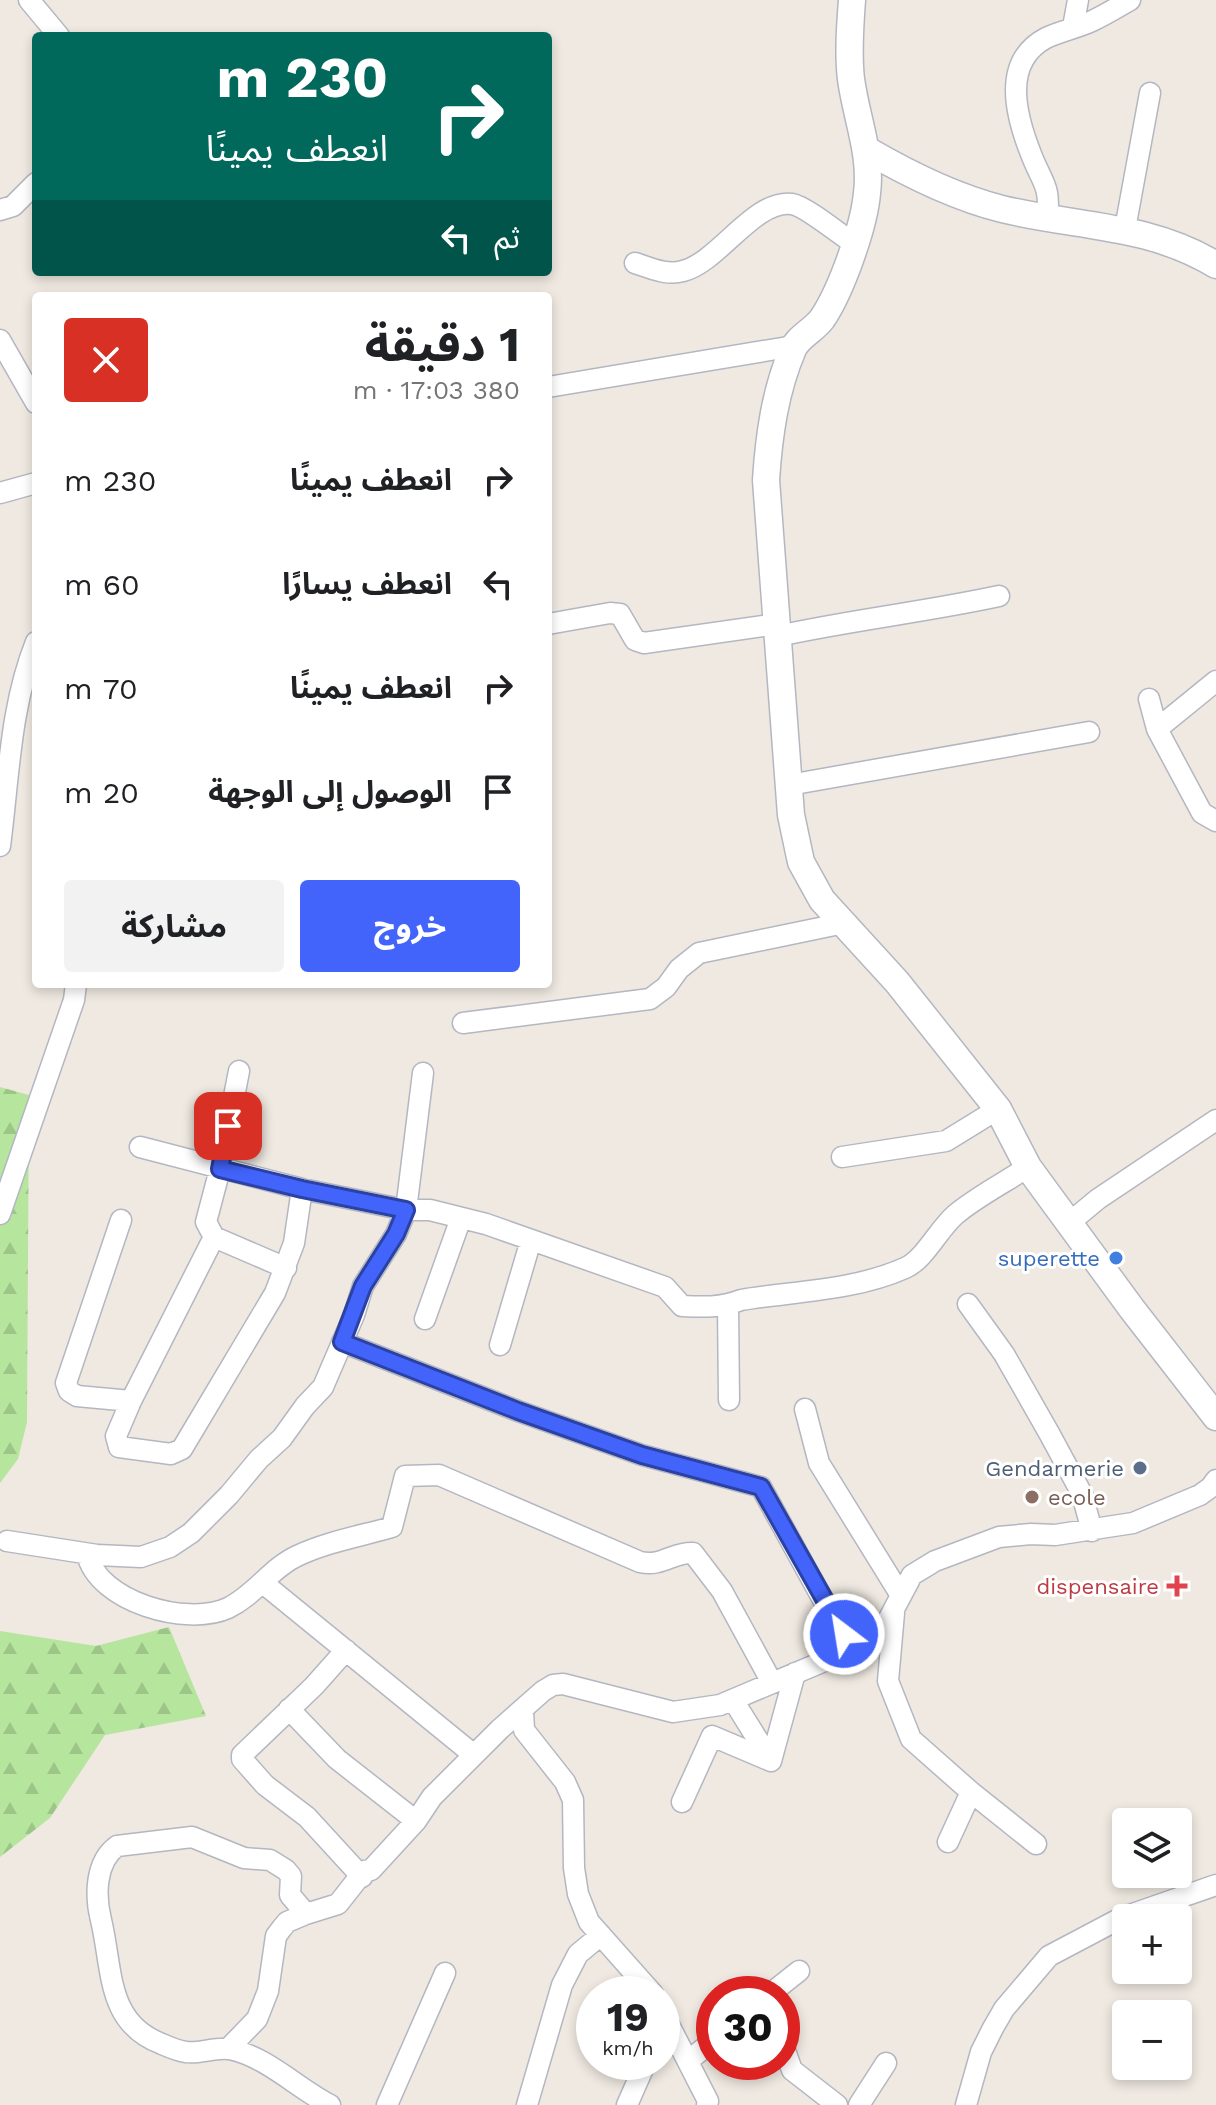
<!DOCTYPE html>
<html lang="ar">
<head>
<meta charset="utf-8">
<style>
  body { margin:0; font-family:"Work Sans","Noto Sans Arabic",sans-serif; background:#f2f2f2; color:#202124; direction:rtl; height:100vh; display:flex; flex-direction:column; font-size:30px; white-space:nowrap }
  * { box-sizing:border-box; margin:0 }
  p { font-size:26px; color:#757577 }
  .icon { flex:none; width:44px; height:44px; fill:none; stroke:currentColor; stroke-width:2; stroke-linecap:round; stroke-linejoin:round }
  .map { position:relative; flex:1; overflow:hidden; direction:ltr }
  .drawer { position:absolute; left:32px; top:292px; width:520px; height:696px; display:flex; flex-direction:column; background:#fff; border-radius:8px; box-shadow:0 4px 12px #0003; direction:rtl }
  .drawer>* { flex:none }
  .top-card { position:absolute; left:32px; top:32px; width:520px; height:244px; border-radius:8px; box-shadow:0 4px 12px #0003; direction:rtl; background:#00695c; color:#fff; overflow:hidden }
  .buttons { position:absolute; left:1112px; top:1808px; display:grid; gap:16px }
  .buttons a { display:grid; place-items:center; width:80px; height:80px; border-radius:8px; background:#fff; box-shadow:0 4px 12px #0003; font-size:40px }
  .speed { position:absolute; left:576px; top:1976px; display:flex; gap:16px; font-size:40px; font-weight:700; text-align:center }
  .speed>* { display:grid; place-content:center; width:104px; height:104px; border-radius:50%; background:#fff; box-shadow:0 4px 12px #0003; line-height:1 }
  .speed small { font-size:20px; font-weight:400 }
  .speed .limit { border:12px solid #d22; background:#fff; color:#111 }
  .pin { position:absolute; display:grid; place-items:center; width:68px; height:68px; color:#fff; margin:-34px; border-radius:16px; box-shadow:0 4px 12px #0006 }
  .me { position:absolute; width:88px; margin:-44px; rotate:329deg; stroke-linejoin:round; filter:drop-shadow(0 0 6px #0008) }
  .turn { display:flex; align-items:center; gap:28px; height:168px; padding:0 32px; font-size:36px }
  .turn .icon { width:104px; height:104px; stroke-width:2.5 }
  .turn b { display:block; font-size:56px; line-height:68px }
  .then { display:flex; align-items:center; height:76px; padding:0 32px; background:#0003; gap:16px; font-size:30px }
  .round { display:grid; place-items:center; flex:none; width:84px; height:84px; border-radius:8px; background:#f2f2f2 }
  .overview { display:flex; align-items:center; justify-content:space-between; height:136px; padding:0 32px }
  h1 { font-size:48px; font-weight:700; line-height:60px }
  .action { display:flex; gap:16px; margin-top:auto; padding:16px 32px }
  .action a { flex:1; height:92px; border-radius:8px; background:#4264fb; color:#fff; font-size:32px; font-weight:700; line-height:92px; text-align:center }
  .action a+a { background:#f2f2f2; color:#202124 }
  ul { padding:0; list-style:none }
  li { display:flex; align-items:center; gap:24px; height:104px; padding:0 32px }
  li div { flex:1 }
  li b { display:block; font-size:30px }
  li em { font-style:normal }
  .map>svg:first-child { display:block }
  .forest { fill:url(#forest-firs) }
  .lines { fill:none; stroke-linecap:round; stroke-linejoin:round }
  .minor-casing { stroke:#b4b7c1; stroke-width:23 }
  .tertiary-casing { stroke:#b4b7c1; stroke-width:29 }
  .minor { stroke:#fff; stroke-width:20 }
  .tertiary { stroke:#fff; stroke-width:26 }
  .route-casing { stroke:#2b41a3; stroke-width:20 }
  .route { stroke:#4264fb; stroke-width:14 }
  .shop-dot { fill:#3f7fe0; stroke:#fff; stroke-width:3 }
  .service-dot { fill:#5c6f8a; stroke:#fff; stroke-width:3 }
  .education-dot { fill:#8d6e63; stroke:#fff; stroke-width:3 }
  .health-dot { fill:#e0444e; stroke:#fff; stroke-width:3 }
  .labels { text-anchor:middle; dominant-baseline:central; stroke-width:6; stroke-linejoin:round; paint-order:stroke }
  .shop-label { font-size:22px; fill:#366cbe; stroke:#fff; text-anchor:end }
  .service-label { font-size:22px; fill:#4e5e75; stroke:#fff; text-anchor:end }
  .education-label { font-size:22px; fill:#785e54; stroke:#fff; text-anchor:start }
  .health-label { font-size:22px; fill:#be3a42; stroke:#fff; text-anchor:end }
</style>
</head>
<body>
<div class="map">
<svg width="1216" height="2105" viewBox="0 0 1216 2105">
  <defs>
    <pattern id="forest-firs" width="22" height="20" patternUnits="userSpaceOnUse" patternTransform="scale(2)"><rect width="22" height="20" fill="#b6e59e"/><path d="M5 1l3.5 6h-7zM16 11l3.5 6h-7z" fill="#9dc588"/></pattern>
  </defs>
  <rect width="100%" height="100%" fill="#efe9e1"/>
  <path class="forest" d="M0,1087L29,1095L27,1422L18,1459L0,1483Z
    M169,1627L206,1716L105,1735L50,1818L0,1857V1631L96,1646Z"/>
  <g class="lines">
    <g class="minor-casing">
      <path id="minor" d="M29,0L59,36
        M1073,27L1078,0
        M0,210L13,206L36,183
        M1047,218C1051,185 1042,183 1031,154C1016,116 1001,62 1046,38C1061,31 1077,28 1092,21C1105,15 1118,7 1130,0
        M1125,229L1150,93
        M635,263C650,268 667,276 683,271C719,262 754,199 792,204C805,206 841,235 854,244
        M0,340L36,403
        M548,387L794,346
        M0,493L36,483
        M548,624L610,613L620,614L635,640L644,643L777,624
        M778,636C851,620 925,612 999,596
        M1149,699L1157,729L1202,813L1216,821
        M1157,729L1216,681
        M789,785L1089,732
        M0,846C9,777 10,707 36,642
        M463,1023L650,999L666,987L679,969L699,953L844,923
        M239,1071L220,1169L206,1222L214,1237L131,1401L116,1436L119,1447L171,1454L182,1449L275,1293L294,1243L302,1189
        M140,1147L302,1189L406,1210L423,1073
        M842,1157L946,1141L998,1109
        M0,1214L74,1000L76,984
        M121,1220L66,1383L69,1391L77,1396L131,1401
        M1069,1223L1098,1199L1216,1120
        M214,1237L286,1268
        M968,1304L1004,1354L1049,1433L1082,1494L1092,1531
        M728,1305L729,1400
        M425,1319L461,1218
        M342,1342L518,1411L642,1455L761,1487L822,1598L853,1649
        M500,1345L531,1240
        M805,1409L819,1463L900,1594
        M7,1541L97,1555L141,1557L170,1547L191,1533L229,1495L259,1459L282,1438L305,1406L323,1387L354,1315L363,1286L396,1234L406,1210H430L486,1224L665,1287L682,1306C702,1307 721,1308 741,1300C795,1291 853,1291 905,1268C924,1260 938,1230 955,1215C976,1197 1004,1183 1028,1167
        M87,1554C98,1602 187,1627 228,1608C255,1595 271,1568 297,1556C326,1542 361,1536 392,1527L405,1476L439,1475L640,1562C663,1567 672,1552 693,1553L722,1591L770,1679L778,1681
        M263,1583L474,1755
        M894,1613L888,1681L911,1739L971,1792L1036,1844
        M346,1650L314,1686L242,1755V1759L265,1785L307,1817L362,1877
        M733,1700L771,1761L795,1673
        M289,1709L337,1759L416,1821
        M523,1711L524,1730L565,1782L573,1800L574,1868L578,1894L589,1922L653,1994
        M682,1802L712,1736L771,1761
        M948,1842L971,1792
        M306,1914L290,1895L291,1876L286,1870L270,1860L244,1858L192,1837L117,1846C95,1862 95,1896 101,1920C113,1970 106,2023 162,2044C169,2047 178,2051 186,2052C199,2054 215,2047 229,2049C266,2056 297,2088 330,2105
        M770,1994L799,1971
        M662,2011L708,2101L707,2105
        M782,2042L792,2070L837,2105
        M228,2049L257,2019L268,1991L276,1936L282,1928L287,1922L306,1914L338,1904L364,1871L371,1870L416,1821L432,1797L500,1729L543,1691L553,1685L563,1684L673,1712L720,1705L853,1649L875,1634L886,1624L912,1575L935,1561L999,1537L1031,1534L1055,1535L1133,1523L1200,1495L1211,1487L1216,1480
        M688,2061L714,2040
        M387,2105L445,1973
        M527,2105L562,1985L578,1954L601,1935
        M627,2105L646,2062
        M859,2105L886,2063
        M966,2105L981,2052L993,2028L1004,2009L1049,1956L1121,1918L1216,1885"/>
    </g>
    <g class="tertiary-casing">
      <path id="tertiary" d="M852,0C850,26 848,54 851,79C856,117 872,154 867,193C864,227 841,291 822,319C814,330 798,337 793,349C775,391 769,435 766,480L791,815L801,862L822,900L897,982L998,1109L1028,1167L1132,1309L1216,1417
        M867,150C910,175 954,197 1002,209C1076,227 1149,224 1216,265"/>
    </g>
    <use href="#minor" class="minor"/>
    <use href="#tertiary" class="tertiary"/>
  </g>
  <g class="lines">
    <g class="route-casing">
      <path id="route" d="M228,1126L220,1169L302,1189L406,1210L396,1234L363,1286L342,1342L518,1411L642,1455L761,1487L844,1634"/>
    </g>
    <use href="#route" class="route"/>
  </g>
  <circle class="shop-dot" cx="1116" cy="1258" r="8"/>
  <circle class="service-dot" cx="1140" cy="1468" r="8"/>
  <circle class="education-dot" cx="1032" cy="1497" r="8"/>
  <path class="health-dot" d="M1173 1574h8v8h8v8h-8v8h-8v-8h-8v-8h8z"/>
  <g class="labels">
    <g class="shop-label">
      <text x="1100" y="1258">superette</text>
    </g>
    <g class="service-label">
      <text x="1124" y="1468">Gendarmerie</text>
    </g>
    <g class="education-label">
      <text x="1048" y="1497">ecole</text>
    </g>
    <g class="health-label">
      <text x="1159" y="1586">dispensaire</text>
    </g>
  </g>
</svg>
<div class="buttons">
<a><svg class="icon" aria-label="layers" viewBox="0 0 24 24"><path d="M12 4l9 5-9 5-9-5zM3 14l9 5 9-5"/></svg></a>
<a>+</a>
<a>−</a>
</div>
<div class="speed"><div>19<small>km/h</small></div><div class="limit">30</div></div>
<div class="pin" style="left:228px;top:1126px;background:#d93025"><svg class="icon" aria-label="arrive" viewBox="0 0 24 24"><path d="M6 21V4h12l-3 4 3 4H6"/></svg></div>
<svg class="me" style="left:844px;top:1634px" viewBox="-20 -20 40 40"><circle r="17" fill="#4264fb" stroke="#fff" stroke-width="3"/><path d="M0-11L8 9 0 5-8 9z" fill="#fff"/></svg>
<div class="top-card">
<div class="turn"><svg class="icon" aria-label="right" viewBox="0 0 24 24"><path d="M7 20v-9h11M14 6l5 5-5 5"/></svg><div><b>230 m</b>انعطف يمينًا</div></div>
<div class="then">ثم<svg class="icon" aria-label="left" viewBox="0 0 24 24"><path d="M17 20v-9H6M10 6l-5 5 5 5"/></svg></div>
</div>
<section class="drawer">
<div class="overview"><div><h1>1 دقيقة</h1><p>380 m · 17:03</p></div><a class="round" style="background:#d93025;color:#fff"><svg class="icon" aria-label="close" viewBox="0 0 24 24"><path d="M6 6l12 12M18 6L6 18"/></svg></a></div>
<ul>
<li><svg class="icon" aria-label="right" viewBox="0 0 24 24"><path d="M7 20v-9h11M14 6l5 5-5 5"/></svg><div><b>انعطف يمينًا</b></div><em>230 m</em></li>
<li><svg class="icon" aria-label="left" viewBox="0 0 24 24"><path d="M17 20v-9H6M10 6l-5 5 5 5"/></svg><div><b>انعطف يسارًا</b></div><em>60 m</em></li>
<li><svg class="icon" aria-label="right" viewBox="0 0 24 24"><path d="M7 20v-9h11M14 6l5 5-5 5"/></svg><div><b>انعطف يمينًا</b></div><em>70 m</em></li>
<li><svg class="icon" aria-label="arrive" viewBox="0 0 24 24"><path d="M6 21V4h12l-3 4 3 4H6"/></svg><div><b>الوصول إلى الوجهة</b></div><em>20 m</em></li>
</ul>
<div class="action"><a>خروج</a><a>مشاركة</a></div>
</section>
</div>
</body>
</html>
